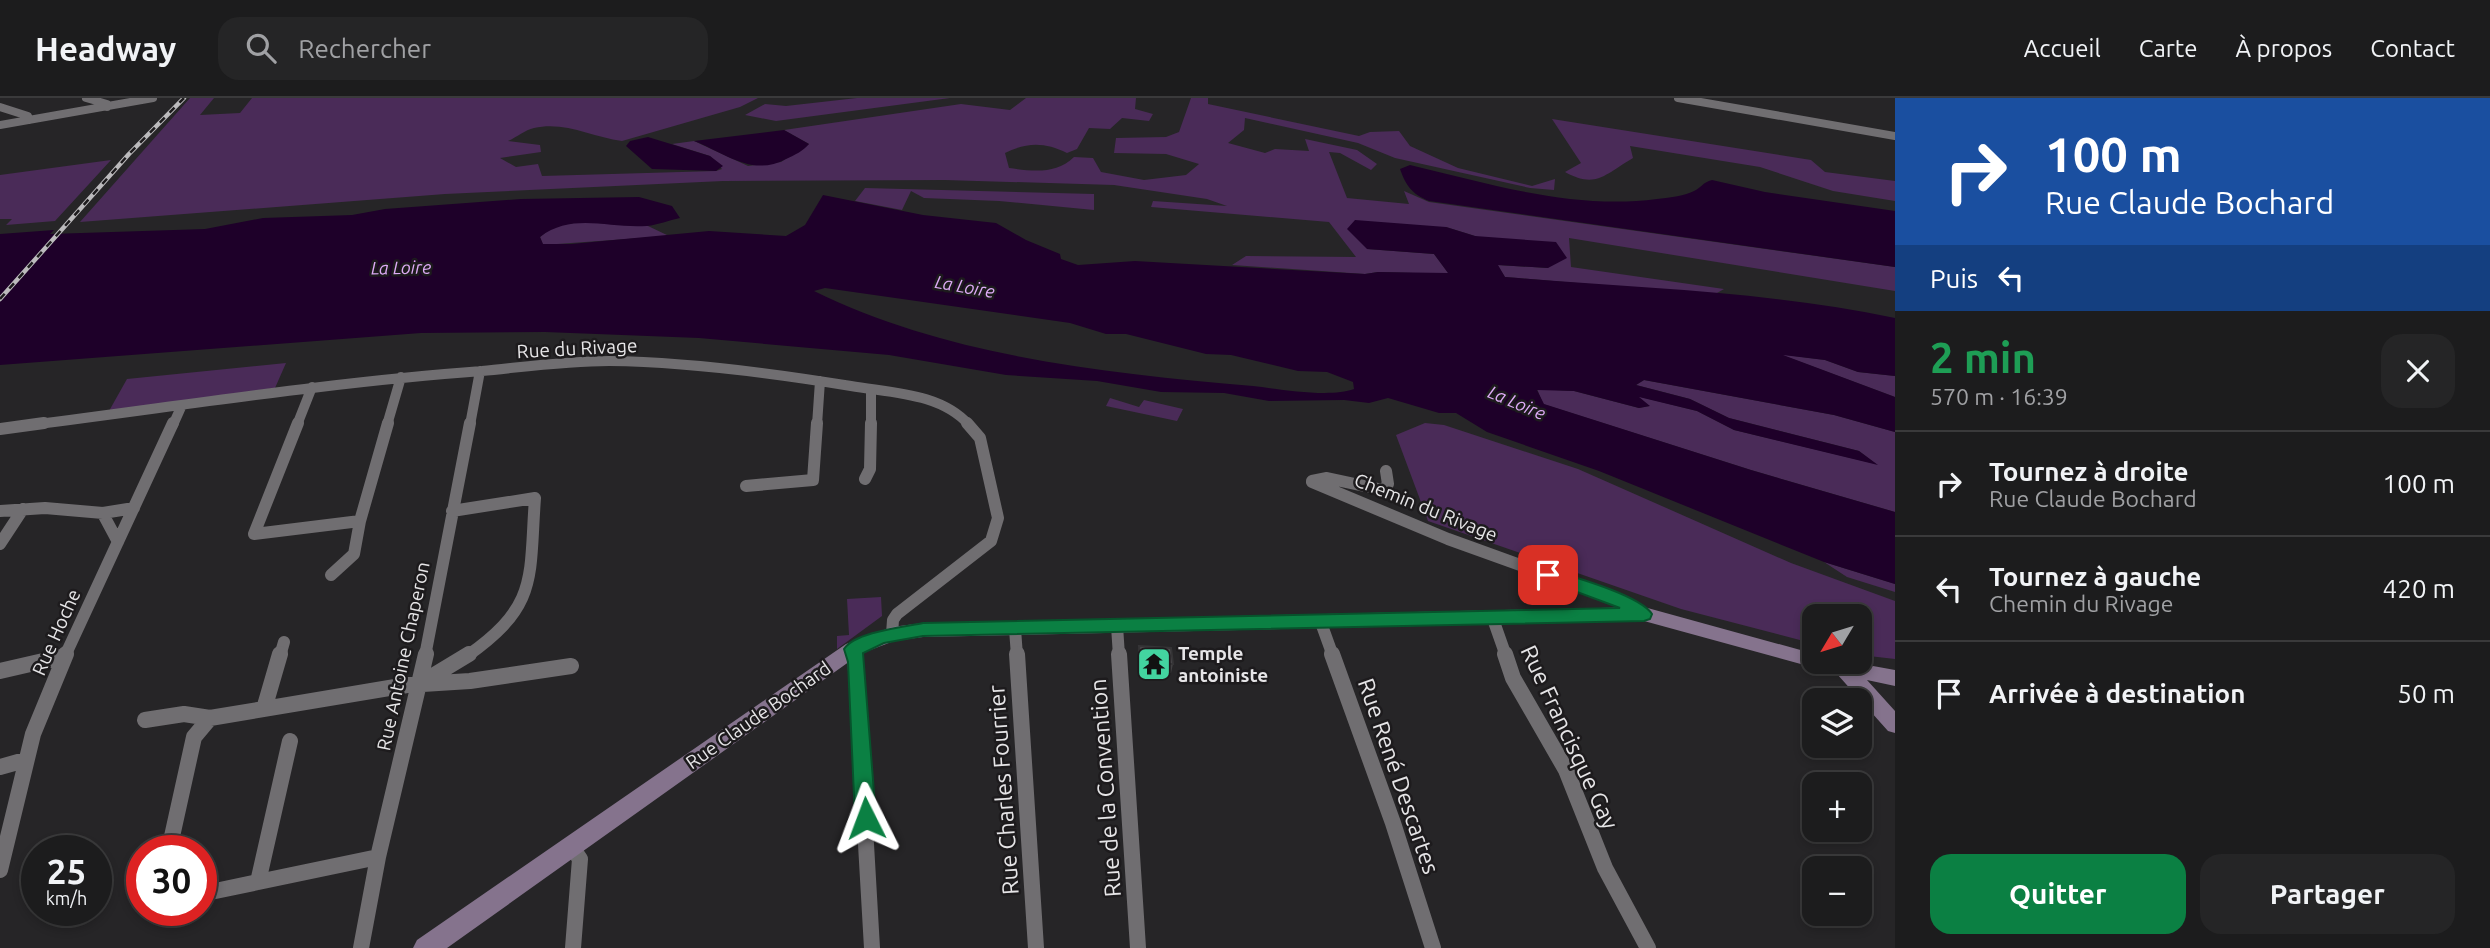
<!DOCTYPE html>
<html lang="fr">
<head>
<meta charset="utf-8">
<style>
  body { margin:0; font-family:Ubuntu,sans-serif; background:#252526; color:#f1f3f6; height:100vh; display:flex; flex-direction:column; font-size:26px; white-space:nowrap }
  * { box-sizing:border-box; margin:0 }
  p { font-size:23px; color:#a0a1a4 }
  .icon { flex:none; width:38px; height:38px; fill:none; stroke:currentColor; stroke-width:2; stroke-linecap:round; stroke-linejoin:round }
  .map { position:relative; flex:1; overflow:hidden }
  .panel { display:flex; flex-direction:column; background:#1c1c1d; width:595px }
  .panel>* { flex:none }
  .banner { background:#1a4fa0; color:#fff; overflow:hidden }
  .needle { width:46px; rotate:232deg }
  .fabs { position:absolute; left:1802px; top:506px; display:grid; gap:14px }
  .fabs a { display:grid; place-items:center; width:70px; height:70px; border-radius:14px; background:#1c1c1d; box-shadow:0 4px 10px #0003,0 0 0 2px #3a3a3b; font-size:35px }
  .speed { position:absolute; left:21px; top:737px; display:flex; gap:14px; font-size:35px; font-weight:700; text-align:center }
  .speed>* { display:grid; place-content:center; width:91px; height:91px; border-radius:50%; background:#1c1c1d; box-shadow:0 4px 10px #0003,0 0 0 2px #3a3a3b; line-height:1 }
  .speed small { font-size:18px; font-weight:400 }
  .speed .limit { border:10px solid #d22; background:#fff; color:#111 }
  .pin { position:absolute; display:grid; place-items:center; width:60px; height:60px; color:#fff; margin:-30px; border-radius:14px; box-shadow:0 4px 10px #0006 }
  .me { position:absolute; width:77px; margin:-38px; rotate:357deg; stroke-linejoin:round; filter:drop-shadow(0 0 5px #0008) }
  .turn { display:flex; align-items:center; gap:24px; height:147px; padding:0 35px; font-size:32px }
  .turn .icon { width:91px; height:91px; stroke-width:2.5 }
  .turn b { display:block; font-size:49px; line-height:60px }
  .then { display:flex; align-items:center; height:66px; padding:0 35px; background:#0003; gap:14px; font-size:26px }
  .round { display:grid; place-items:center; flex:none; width:74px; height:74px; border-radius:21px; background:#252526 }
  .head { display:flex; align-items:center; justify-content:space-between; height:119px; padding:0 35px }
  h1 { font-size:42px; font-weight:600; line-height:52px; color:#1e9e55 }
  .action { display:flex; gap:14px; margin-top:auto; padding:14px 35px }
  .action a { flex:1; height:80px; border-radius:21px; background:#0b8043; color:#fff; font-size:28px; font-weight:600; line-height:80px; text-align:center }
  .action a+a { background:#252526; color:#f1f3f6 }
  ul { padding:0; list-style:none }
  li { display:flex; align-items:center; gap:21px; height:105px; padding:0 35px; border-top:2px solid #3a3a3b }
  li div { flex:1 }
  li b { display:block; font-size:26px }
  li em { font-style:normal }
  header { display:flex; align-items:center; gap:42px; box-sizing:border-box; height:98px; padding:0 35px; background:#1c1c1d; border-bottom:2px solid #3a3a3b }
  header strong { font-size:33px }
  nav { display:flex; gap:38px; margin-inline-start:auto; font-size:24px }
  .search { width:490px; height:63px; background:#252526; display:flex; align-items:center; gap:18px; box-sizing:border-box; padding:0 24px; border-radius:21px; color:#a0a1a4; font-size:26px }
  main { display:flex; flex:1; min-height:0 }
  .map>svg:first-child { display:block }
  .green { fill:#4a2b58 }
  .water { fill:#1e0029; fill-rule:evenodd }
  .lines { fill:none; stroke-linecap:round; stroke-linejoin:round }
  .street-far3 { stroke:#706e71; stroke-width:8 }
  .street-far2 { stroke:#706e71; stroke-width:10 }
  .street-far1 { stroke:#706e71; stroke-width:12 }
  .street { stroke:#706e71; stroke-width:16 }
  .secondary { fill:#85738d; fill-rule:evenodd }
  .rail-casing { stroke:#bbbabc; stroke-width:4.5 }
  .rail { stroke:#1d1b1d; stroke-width:2.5; stroke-dasharray:7; stroke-linecap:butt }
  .wall { fill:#414042 }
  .building { fill:#4c4a4d; stroke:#353436; stroke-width:2 }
  .route { fill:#0b8043; stroke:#07532c; stroke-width:2 }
  .labels { text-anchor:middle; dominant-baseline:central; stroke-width:5; stroke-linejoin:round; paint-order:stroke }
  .far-water-label { font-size:18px; font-style:italic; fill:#deabf6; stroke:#1d1b1d }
  .street-label { font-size:19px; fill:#e6e5e7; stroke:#1d1b1d }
  .poi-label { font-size:19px; font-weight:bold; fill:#e6e5e7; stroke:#1d1b1d; text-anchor:start }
  .near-street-label { font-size:23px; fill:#e6e5e7; stroke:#1d1b1d }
</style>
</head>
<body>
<header>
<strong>Headway</strong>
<div class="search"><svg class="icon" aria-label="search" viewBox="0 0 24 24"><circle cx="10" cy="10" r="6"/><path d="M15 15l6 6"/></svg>Rechercher</div>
<nav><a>Accueil</a><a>Carte</a><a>À propos</a><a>Contact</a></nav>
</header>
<main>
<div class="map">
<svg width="1895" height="850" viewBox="0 0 1895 850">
  <rect width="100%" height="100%" fill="#262527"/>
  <path class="green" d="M190,0H214L200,17L240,15L252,0H758L740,9L622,43C592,39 565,23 534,30C525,32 517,39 508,43L540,47L541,54L500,60L516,69L538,66L542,78L716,73L722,71L710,58L672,46L694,43L748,68L781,64L809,46L784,32L961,6L1010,12L1026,0H1136L1135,11L1153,16L1149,23L1122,20L1110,31L1089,30L1077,51L1067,55C1045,44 1027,44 1005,55L1009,70C1033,73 1055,77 1074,59L1093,60L1101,74L1144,82L1186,77L1199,66L1166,56L1114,55L1116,40L1166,39L1179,34L1191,0H1208V6L1359,38L1370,34L1399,33L1410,48L1458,70L1532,88L1555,81L1554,92L1530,90L1395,60L1358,45L1245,20L1244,32L1228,45L1265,55L1275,51L1309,53L1305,41L1357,52L1377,66L1371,72L1340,55L1329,54L1347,100L1409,106L1404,93L1429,104L1895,169V193L1569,140L1571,169L1724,191L1717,195L1705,196L1505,179L1497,167L1548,170L1475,138L1446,129L1367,151L1434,156L1449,176L1378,174L1365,176L1232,167L1246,158L1356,159L1329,124L1151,109L1153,103L1227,108L1207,101L1114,87L945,82L723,83L445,96L80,124Z
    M857,0H950L776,23L745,17L765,6L786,8Z
    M1552,21L1811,62L1825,74L1895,83V103L1833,93L1760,69L1630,48L1633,60C1604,77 1596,91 1565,74L1581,65Z
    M111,62L55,123L6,127L12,121H0V77Z
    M865,90L1094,96V112L999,103L924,100L911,93L902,112L855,103Z
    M581,124L648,128L669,138L543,147L540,139L554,128Z
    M1779,256L1825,262L1858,274L1895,278V299Z
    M286,265L275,290L109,313L127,281Z
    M1644,282L1834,317L1895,334V414L1751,372L1543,306L1537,291L1574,293L1639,310L1649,308L1637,298L1697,313L1734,332L1876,366L1859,353L1729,320L1690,301L1636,287Z
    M1110,300L1139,309L1144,302L1183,311L1177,323L1106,308Z
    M1425,325L1444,327L1578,371L1791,465L1895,503V561L1860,557V518H1815V546L1681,511L1428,423L1396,337Z
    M1824,464L1895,486V494L1847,479Z
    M881,499L882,518L837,551V538L849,537L847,501Z"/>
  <path class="water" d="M784,32L809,46C803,53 795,57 786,61C752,79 727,56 694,43Z
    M648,39L710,58L723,68L716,73L652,71L626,48L630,43Z
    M1410,67C1490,86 1574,112 1657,101C1668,100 1684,98 1694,93C1701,90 1703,84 1712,82L1765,94L1895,113V169L1429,103C1412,96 1406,88 1400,71Z
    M823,97L923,117L996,125L1026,142L1060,156L1061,161L1078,167L1135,163L1365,176L1378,174L1448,175L1434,156L1367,151L1347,131L1355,122L1446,129L1475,138L1556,144L1567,160L1548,170L1498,167L1505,179C1635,190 1767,193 1895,220V278L1858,274L1825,262L1783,257L1895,299V334L1834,317L1644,282L1636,287L1690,301L1729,320L1859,353L1878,367L1734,332L1697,313L1639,299L1650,308L1639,310L1574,293L1537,292L1544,306L1751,372L1895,414V486L1824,464L1599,373L1487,334L1456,315H1439L1388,300L1369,305L1344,302L1269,303L1224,295L1161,294L1097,283L1006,277L889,257L699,240L545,234L421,235L0,267V136L54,132L50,136L205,131L263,120L352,117L385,111L521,101L639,99L672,108L680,120C669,122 658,127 647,128C609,131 573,114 540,139L543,146H571L709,133L786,138L805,127ZM825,190L1070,225L1106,236H1126L1206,256L1231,257L1298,273L1327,274L1353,284L1354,291C1329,300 1280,291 1253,288C1107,275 948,259 814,193Z"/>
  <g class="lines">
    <path class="street-far3" d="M86,0L107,6V9
      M1678,0L1895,38
      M0,9L28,18L29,22
      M0,27L153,0"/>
    <path class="street-far2" d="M31,327C181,308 331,284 482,273C524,269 567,263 609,263C690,264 772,275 851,288C891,295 941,295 969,327
      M173,327L182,307
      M297,327L312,289
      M387,327L401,279
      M470,327L480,273
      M817,327L820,283
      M871,327V291"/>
    <path class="street-far1" d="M298,325L254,436L360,423L388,325
      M0,331L44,325
      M865,381L870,371L871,325
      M1312,383L1327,380L1383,392L1388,386L1386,373
      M1312,384L1448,441L1622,504L1644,516
      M746,388L813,382L817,325
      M0,413L45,410L103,415L134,410
      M452,413L535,400C529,481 539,507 467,558
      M103,416L118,444
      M0,446L23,411
      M331,477L354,456L360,423
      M1493,521L1506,558
      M1320,522L1333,558
      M1117,528L1119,558
      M1015,531L1017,558
      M892,536L893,522L897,516L991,443L998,420L980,340L967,325
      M853,551L855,558
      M65,558L173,325
      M280,558L284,544
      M425,558L470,325"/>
    <path class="street" d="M855,556L872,850
      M1017,556L1036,850
      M1119,556L1138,850
      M1332,556L1393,725L1433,850
      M1505,556L1513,580L1566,672L1605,770L1648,850
      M0,573L65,558
      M426,582L469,556
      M264,611L280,556
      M145,622L184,616L210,620L407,587L470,583L571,568
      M0,669L25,662
      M571,748L580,761L573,850
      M169,752L194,639L210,620
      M0,772L33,636L66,556
      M258,784L290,643
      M201,796L378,759
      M361,850L378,759L426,556"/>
    <path class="secondary" d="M1644,509L1815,556V564H1851L1895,572V588L1867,582L1895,613V635L1888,633L1837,576L1644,523L923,539L894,543L860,556L447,850H413L417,842L846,546L892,529L923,525Z"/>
    <g class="rail-casing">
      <path id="rail" d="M0,201L129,56L184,0"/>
    </g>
    <use href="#rail" class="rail"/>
  </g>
  <path class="wall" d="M1139,548L1173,566L1171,575L1140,573L1138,557Z"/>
  <path class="building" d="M1139,548L1171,550L1173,566L1141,565Z"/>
  <path class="route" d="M1548,471C1571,478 1640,497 1652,516L1650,521L1644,523L923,538L884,545L863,555L876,720L873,726L866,729L858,726L855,720L848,564L844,551C855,534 903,529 923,525L1620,510L1542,481L1539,477Z"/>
  <defs>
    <g id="temple-square" transform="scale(1.75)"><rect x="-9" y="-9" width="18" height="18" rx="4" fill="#43d4a0" stroke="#1d1b1d"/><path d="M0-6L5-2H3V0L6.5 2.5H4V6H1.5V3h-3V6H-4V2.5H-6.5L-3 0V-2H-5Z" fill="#111"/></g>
  </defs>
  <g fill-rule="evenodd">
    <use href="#temple-square" x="1154" y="566"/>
  </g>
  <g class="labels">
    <g class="far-water-label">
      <text transform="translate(401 169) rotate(-1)">La Loire</text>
      <text transform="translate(965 188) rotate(10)">La Loire</text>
      <text transform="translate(1517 304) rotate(23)">La Loire</text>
    </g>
    <g class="street-label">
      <text transform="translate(577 250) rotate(-3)">Rue du Rivage</text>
      <text transform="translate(1426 409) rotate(22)">Chemin du Rivage</text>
      <text transform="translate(56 534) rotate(-66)">Rue Hoche</text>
      <text transform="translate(403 558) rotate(-78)">Rue Antoine Chaperon</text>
      <text transform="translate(758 617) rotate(-35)">Rue Claude Bochard</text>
    </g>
    <g class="poi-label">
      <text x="1178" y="555">Temple<tspan x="1178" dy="22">antoiniste</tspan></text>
    </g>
    <g class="near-street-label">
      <text transform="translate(1570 639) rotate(65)">Rue Francisque Gay</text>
      <text transform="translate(1399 678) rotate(71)">Rue René Descartes</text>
      <text transform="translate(1105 690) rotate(-94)">Rue de la Convention</text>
      <text transform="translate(1003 692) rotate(-94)">Rue Charles Fourrier</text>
    </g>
  </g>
</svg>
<div class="fabs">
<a><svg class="needle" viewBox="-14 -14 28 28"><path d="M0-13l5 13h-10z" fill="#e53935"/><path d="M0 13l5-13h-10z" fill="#a0a1a4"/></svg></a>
<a><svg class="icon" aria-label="layers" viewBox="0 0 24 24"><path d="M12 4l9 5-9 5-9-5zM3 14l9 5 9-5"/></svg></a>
<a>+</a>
<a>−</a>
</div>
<div class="speed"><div>25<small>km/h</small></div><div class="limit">30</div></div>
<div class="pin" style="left:1548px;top:477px;background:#d93025"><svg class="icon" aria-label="arrive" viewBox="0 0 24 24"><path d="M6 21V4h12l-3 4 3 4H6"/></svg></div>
<svg class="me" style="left:866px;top:720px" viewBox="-20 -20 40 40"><path d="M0-17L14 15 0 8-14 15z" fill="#0b8043" stroke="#fff" stroke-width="4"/></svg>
</div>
<section class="panel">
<div class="banner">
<div class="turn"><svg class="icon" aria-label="right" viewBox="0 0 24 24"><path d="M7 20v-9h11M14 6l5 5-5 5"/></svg><div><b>100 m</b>Rue Claude Bochard</div></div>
<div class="then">Puis<svg class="icon" aria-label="left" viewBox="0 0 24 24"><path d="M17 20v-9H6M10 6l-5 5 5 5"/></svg></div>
</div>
<div class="head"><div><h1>2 min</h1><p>570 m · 16:39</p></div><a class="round"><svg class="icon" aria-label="close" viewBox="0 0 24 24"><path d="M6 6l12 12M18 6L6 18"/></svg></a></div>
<ul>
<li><svg class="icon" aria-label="right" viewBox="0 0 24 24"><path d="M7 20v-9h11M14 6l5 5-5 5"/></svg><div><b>Tournez à droite</b><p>Rue Claude Bochard</p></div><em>100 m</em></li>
<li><svg class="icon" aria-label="left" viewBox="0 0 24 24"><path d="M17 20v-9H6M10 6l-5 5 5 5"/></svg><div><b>Tournez à gauche</b><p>Chemin du Rivage</p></div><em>420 m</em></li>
<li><svg class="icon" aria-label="arrive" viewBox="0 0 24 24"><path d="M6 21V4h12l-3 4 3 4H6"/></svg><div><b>Arrivée à destination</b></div><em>50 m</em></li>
</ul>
<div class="action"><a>Quitter</a><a>Partager</a></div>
</section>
</main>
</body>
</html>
